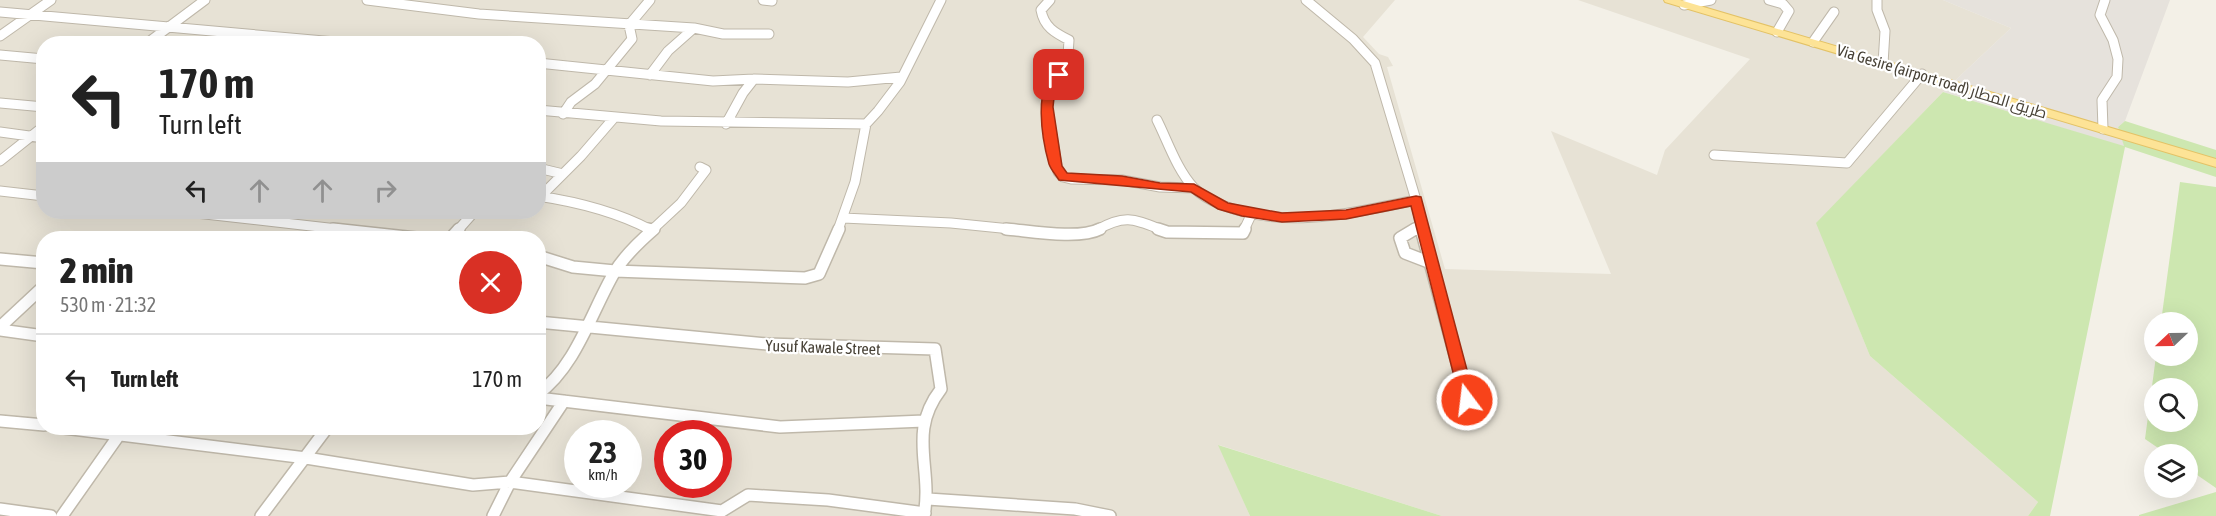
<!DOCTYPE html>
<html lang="en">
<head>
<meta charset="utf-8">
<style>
  body { margin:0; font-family:"Asap Condensed",Cairo,sans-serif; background:#f2f2f2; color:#222; height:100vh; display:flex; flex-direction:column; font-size:22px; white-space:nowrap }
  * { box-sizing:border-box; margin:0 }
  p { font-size:20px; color:#767676 }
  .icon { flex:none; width:33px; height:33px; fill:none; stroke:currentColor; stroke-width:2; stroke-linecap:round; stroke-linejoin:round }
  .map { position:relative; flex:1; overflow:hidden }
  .drawer { position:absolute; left:36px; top:231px; width:510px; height:204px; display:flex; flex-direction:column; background:#fff; border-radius:24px; box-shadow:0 6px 24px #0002 }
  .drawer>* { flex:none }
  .top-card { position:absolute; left:36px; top:36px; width:510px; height:183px; border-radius:24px; box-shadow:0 6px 24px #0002; background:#fff; color:#222; overflow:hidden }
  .needle { width:39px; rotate:248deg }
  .controls { position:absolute; left:2144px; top:312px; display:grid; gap:12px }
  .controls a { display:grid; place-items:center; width:54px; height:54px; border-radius:50%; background:#fff; box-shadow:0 6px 24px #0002; font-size:30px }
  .speed { position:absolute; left:564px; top:420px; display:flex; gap:12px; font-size:30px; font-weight:700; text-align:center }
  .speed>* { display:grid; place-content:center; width:78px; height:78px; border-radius:50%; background:#fff; box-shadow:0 6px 24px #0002; line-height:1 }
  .speed small { font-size:15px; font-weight:400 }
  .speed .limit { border:9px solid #d22; background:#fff; color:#111 }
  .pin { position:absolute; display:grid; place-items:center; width:51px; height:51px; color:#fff; margin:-26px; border-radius:12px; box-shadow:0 3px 9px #0006 }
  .me { position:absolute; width:66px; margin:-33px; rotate:345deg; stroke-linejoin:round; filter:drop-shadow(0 0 4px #0008) }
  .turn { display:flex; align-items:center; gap:21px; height:126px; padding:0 24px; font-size:27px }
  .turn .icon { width:78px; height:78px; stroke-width:2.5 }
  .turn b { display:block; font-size:42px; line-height:51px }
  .lanes { display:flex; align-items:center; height:57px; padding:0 24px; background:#0003; justify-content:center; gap:30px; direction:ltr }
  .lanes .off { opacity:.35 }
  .round { display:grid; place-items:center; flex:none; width:63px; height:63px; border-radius:32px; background:#f2f2f2 }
  .head { display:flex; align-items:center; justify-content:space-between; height:102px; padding:0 24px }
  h1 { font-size:36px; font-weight:800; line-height:45px }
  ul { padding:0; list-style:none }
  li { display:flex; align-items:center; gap:18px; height:90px; padding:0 24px; border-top:2px solid #e0e0e0 }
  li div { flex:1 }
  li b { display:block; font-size:22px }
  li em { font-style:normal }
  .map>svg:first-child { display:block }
  .residential { fill:#e7e2d5; fill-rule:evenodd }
  .industrial { fill:#e6e2dc }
  .green { fill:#cde7b0; fill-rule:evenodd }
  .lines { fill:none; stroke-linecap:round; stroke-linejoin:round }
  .minor-far1-casing { stroke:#bfb8aa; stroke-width:11 }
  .minor-casing { stroke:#bfb8aa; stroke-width:14 }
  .major-casing { stroke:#e3c266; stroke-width:2 }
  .minor-far1 { stroke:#fff; stroke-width:9 }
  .minor { stroke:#fff; stroke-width:11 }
  .major { fill:#fde396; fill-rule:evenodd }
  .route { fill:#f8431a; stroke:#a12c11; stroke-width:1.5 }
  .labels { text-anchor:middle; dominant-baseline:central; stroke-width:4.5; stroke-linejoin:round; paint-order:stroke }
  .street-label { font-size:16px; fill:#474136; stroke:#fff }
</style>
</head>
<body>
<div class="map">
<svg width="2216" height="516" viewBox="0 0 2216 516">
  <rect width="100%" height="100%" fill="#f3f0e7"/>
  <path class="residential" d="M0,0H1395L1363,37L1379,54L1388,57L1393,66L1387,67L1445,269L1611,274L1551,131L1657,175L1665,150L1750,59L1578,0H1943L2011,28L1943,92L1817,223L1870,356L2038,502L2028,516H1442L1219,445L1250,516H0ZM44,44H538V212H44ZM44,238H538V428H44ZM578,434H628V484H578ZM668,434H718V484H668Z"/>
  <path class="industrial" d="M1943,0H2170L2125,121L2118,127L2125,147L1943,92L2011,28Z"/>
  <path class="green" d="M1943,92L2124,146L2118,127L2125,121L2216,150V177L2125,147L2050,516H2028L2038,502L1870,356L1816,223Z
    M2180,182L2216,187V488L2187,468V454H2167L2145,439L2156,356H2187V322H2161ZM2154,388H2187V422H2154Z
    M1218,445L1442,516H1250Z
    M2216,492V516H2139V515Z"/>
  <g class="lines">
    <g class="minor-far1-casing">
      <path id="minor-far1" d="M367,0L479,14L694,28L723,34H769
        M763,0L772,1
        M1050,0L1041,10C1044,27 1055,33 1069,40L1068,55L1046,97L1058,172L1063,177L1071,179L1122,180L1160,187L1194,188
        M1306,0L1353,39L1375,63L1416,200L1421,230
        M1769,0L1783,4L1789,11L1777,32
        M1877,0V10L1885,31L1883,64
        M1684,5L1711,0
        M0,12L358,44
        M0,36L51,0
        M1813,42L1834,12
        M146,44L205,0
        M0,55L44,59
        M538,63L713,81L754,79L848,82L901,77
        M650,75L668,51L694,28
        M0,103L44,107
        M538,110L661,121L866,124
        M563,114L571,102L595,84L632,39L629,25L650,0
        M1157,120C1168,142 1177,170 1194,188C1202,196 1212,201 1222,205C1285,230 1352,213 1416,200
        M726,124L743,93L754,79
        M2103,129L2102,100L2117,77L2118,59L2113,40L2100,15L2105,0
        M0,132L44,138
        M1714,155L1847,163L1922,74
        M0,161L44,126
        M538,168L563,174
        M0,191L44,196
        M538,196C578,202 615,211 651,230
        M541,196L581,156L613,119
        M187,212L346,230
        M843,218L951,223L1020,230
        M458,230L474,212
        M652,230L681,203L706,170L700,167
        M838,230L855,182L866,124L878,111L900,82L941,0
        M1097,230C1125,214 1134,219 1162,230
        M1244,230L1252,213
        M1412,230L1420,225"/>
    </g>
    <g class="minor-casing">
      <path id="minor" d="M333,229L416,238
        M648,229L651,230
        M1006,229C1030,231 1079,240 1100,229
        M1158,229L1167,232L1243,233L1245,229
        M1415,229L1400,238L1405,253L1431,263
        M1421,229L1467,400
        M451,238L459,229
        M538,256L573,267L615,271L805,278L819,274L839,229
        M0,259L44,263
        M538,322L767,344L935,349L941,389C907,433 933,467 924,516
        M0,327L44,286
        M0,330L44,336
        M538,394C576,366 591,313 614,273C624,256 639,242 654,229
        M538,398L780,427L924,421
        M564,401L510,482L722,511L748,495L828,500L925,513
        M0,421L44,425
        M64,428L306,458L473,485L510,482L493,516
        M928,499L1075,509L1110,516
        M0,509L51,516
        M62,516L119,435
        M261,516L327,428"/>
    </g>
    <g class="major-casing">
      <path id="major" d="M1664,0H1680L2216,159V167L1665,2Z"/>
    </g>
    <use href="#minor-far1" class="minor-far1"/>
    <use href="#minor" class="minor"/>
    <use href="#major" class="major"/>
  </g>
  <path class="route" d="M1059,72L1064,75L1055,89L1053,107L1062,166L1067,173L1122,176L1160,183L1194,184L1228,203L1282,213L1346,210L1416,196L1421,197L1475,400L1473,404H1462L1460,400L1411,206L1346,219L1282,222L1242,216L1218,209L1191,192L1059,180C1056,175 1051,170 1049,164C1043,143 1031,81 1059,72Z"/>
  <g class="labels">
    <g class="street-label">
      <text transform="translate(1942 81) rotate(17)">Via Gesire (airport road) طريق المطار</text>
      <text transform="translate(823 347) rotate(2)">Yusuf Kawale Street</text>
    </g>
  </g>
</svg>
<div class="controls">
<a><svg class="needle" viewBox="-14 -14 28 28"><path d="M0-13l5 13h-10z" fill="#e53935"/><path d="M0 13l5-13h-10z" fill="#767676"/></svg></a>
<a><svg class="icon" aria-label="search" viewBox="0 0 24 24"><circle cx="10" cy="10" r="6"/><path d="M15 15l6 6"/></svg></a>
<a><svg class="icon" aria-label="layers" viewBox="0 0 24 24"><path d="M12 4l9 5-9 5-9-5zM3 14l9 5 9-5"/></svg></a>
</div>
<div class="speed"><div>23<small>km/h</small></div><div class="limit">30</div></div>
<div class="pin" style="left:1059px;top:75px;background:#d93025"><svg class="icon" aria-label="arrive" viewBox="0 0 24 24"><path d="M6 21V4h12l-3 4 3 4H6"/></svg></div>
<svg class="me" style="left:1467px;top:400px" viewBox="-20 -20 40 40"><circle r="17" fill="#f8431a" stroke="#fff" stroke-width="3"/><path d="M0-11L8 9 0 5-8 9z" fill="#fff"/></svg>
<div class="top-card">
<div class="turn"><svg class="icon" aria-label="left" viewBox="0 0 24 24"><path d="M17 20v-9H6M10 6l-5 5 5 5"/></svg><div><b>170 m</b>Turn left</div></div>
<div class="lanes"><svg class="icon" aria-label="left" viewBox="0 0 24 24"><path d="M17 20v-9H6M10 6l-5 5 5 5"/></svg><svg class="icon off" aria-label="ahead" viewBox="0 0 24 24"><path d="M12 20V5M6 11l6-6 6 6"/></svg><svg class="icon off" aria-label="ahead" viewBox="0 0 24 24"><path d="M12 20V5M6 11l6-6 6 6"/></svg><svg class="icon off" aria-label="right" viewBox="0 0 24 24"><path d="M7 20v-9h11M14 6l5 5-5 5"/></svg></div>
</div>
<section class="drawer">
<div class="head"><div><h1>2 min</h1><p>530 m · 21:32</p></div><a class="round" style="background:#d93025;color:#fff"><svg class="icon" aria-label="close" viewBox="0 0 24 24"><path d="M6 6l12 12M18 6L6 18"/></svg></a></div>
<ul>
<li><svg class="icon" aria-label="left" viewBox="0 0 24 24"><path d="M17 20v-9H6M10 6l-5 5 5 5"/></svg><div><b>Turn left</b></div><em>170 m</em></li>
</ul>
</section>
</div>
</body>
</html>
